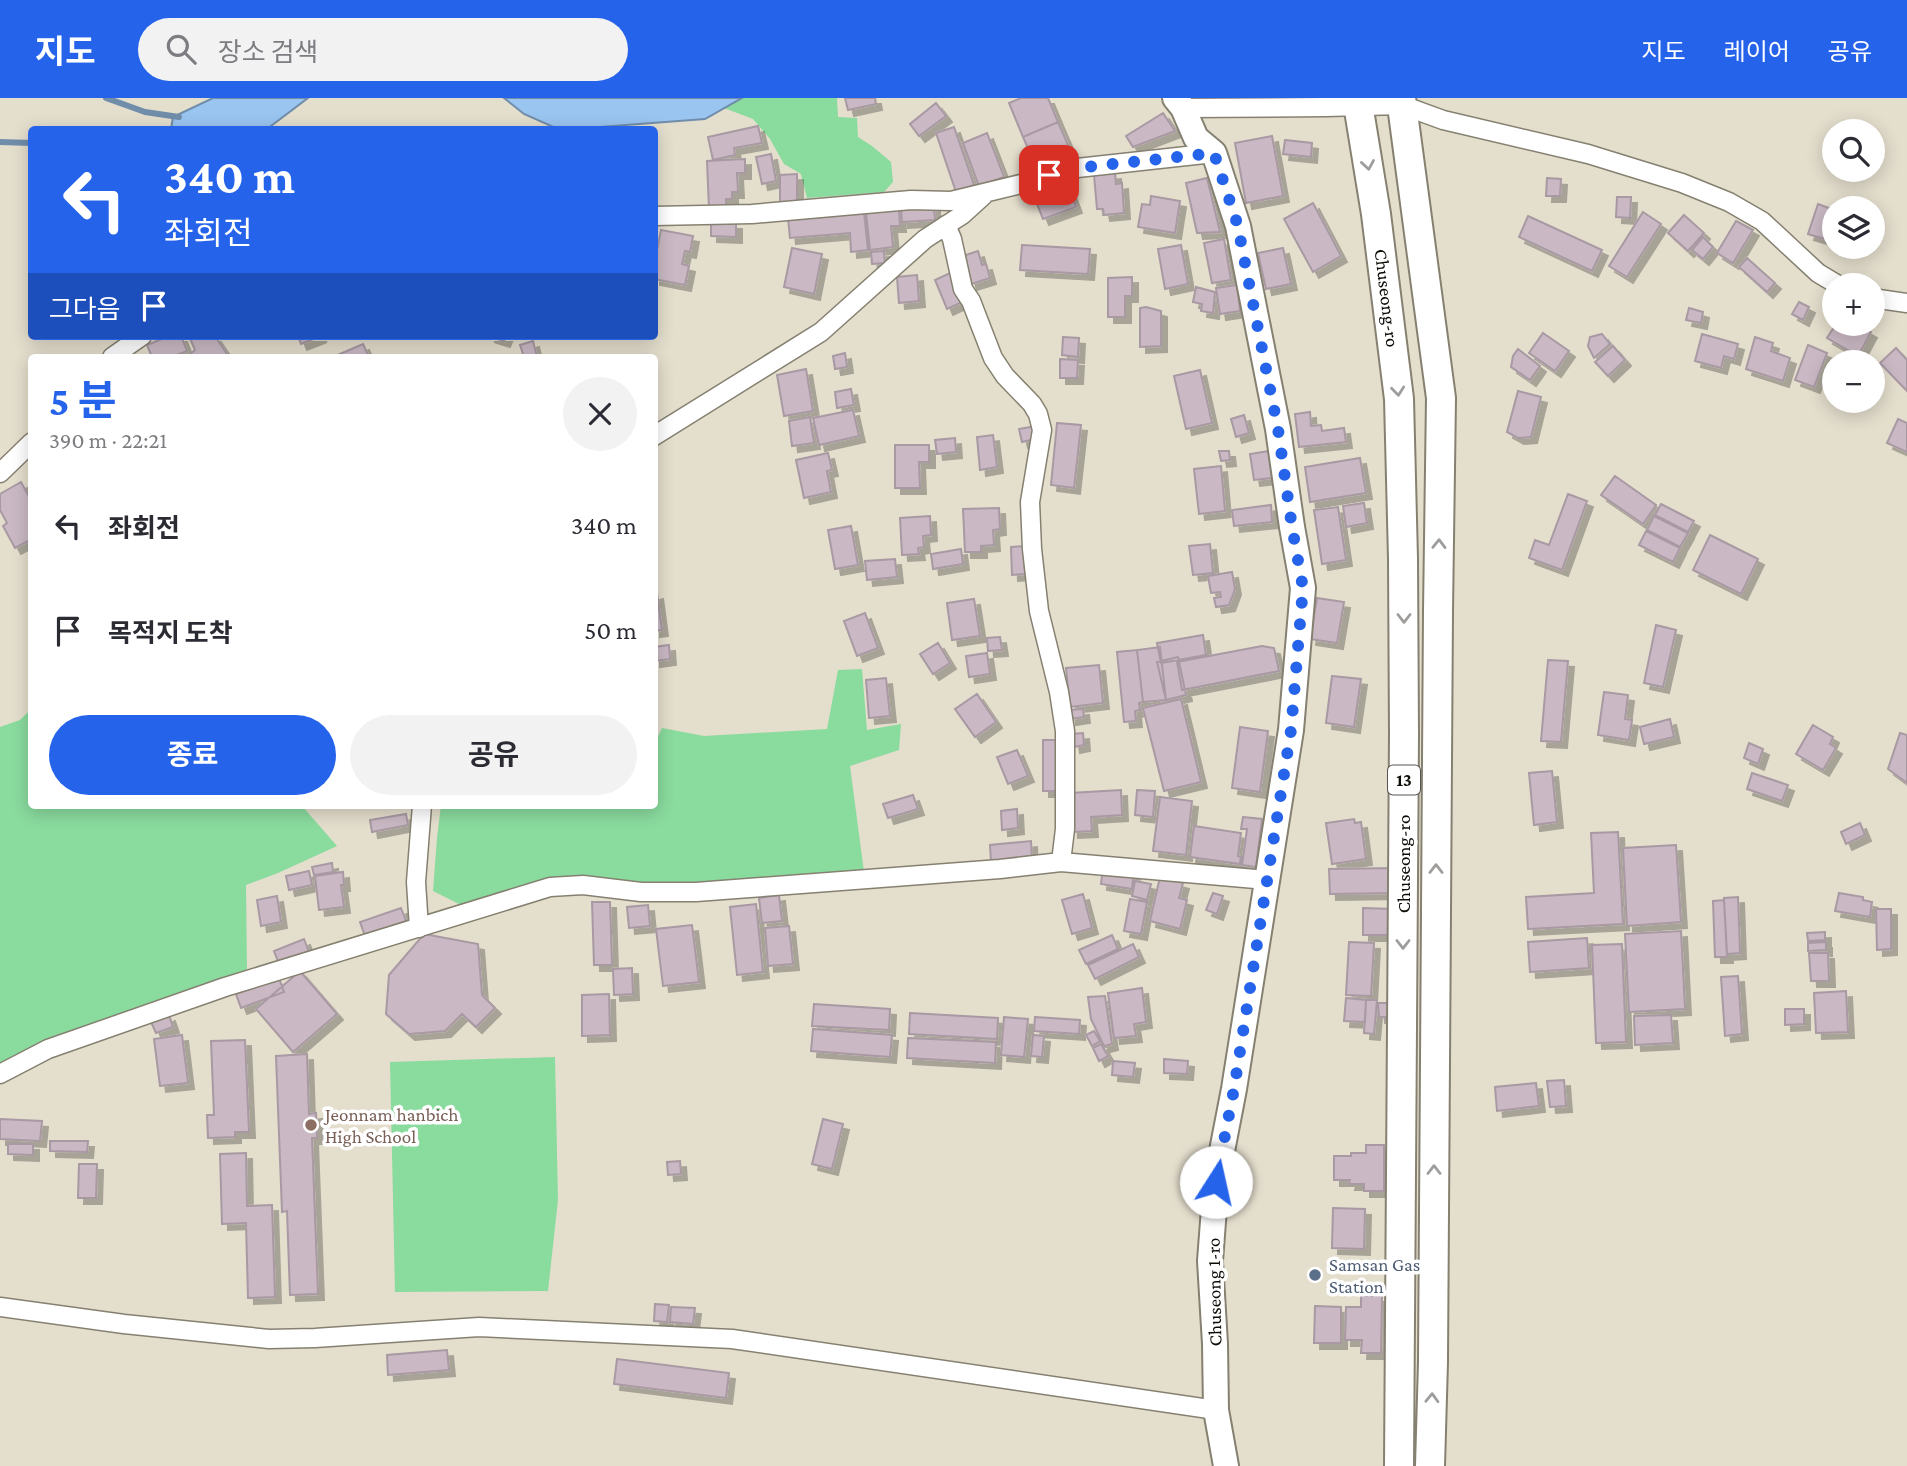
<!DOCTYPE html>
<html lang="ko">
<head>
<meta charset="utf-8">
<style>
  body { margin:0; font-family:"Crimson Pro","Noto Sans KR",serif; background:#f2f2f3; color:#2b2b33; height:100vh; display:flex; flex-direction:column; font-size:26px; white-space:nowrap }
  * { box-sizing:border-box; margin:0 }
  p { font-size:23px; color:#7c7c81 }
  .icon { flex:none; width:38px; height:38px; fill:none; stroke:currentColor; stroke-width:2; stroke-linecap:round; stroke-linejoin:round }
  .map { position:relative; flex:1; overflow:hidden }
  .panel { position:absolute; left:28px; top:256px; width:630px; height:455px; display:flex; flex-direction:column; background:#fff; border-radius:7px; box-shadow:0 4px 18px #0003 }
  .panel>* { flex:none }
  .banner { position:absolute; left:28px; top:28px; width:630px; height:214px; border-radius:7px; box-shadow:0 4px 18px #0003; background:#2563eb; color:#fff; overflow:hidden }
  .buttons { position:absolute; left:1822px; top:21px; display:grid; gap:14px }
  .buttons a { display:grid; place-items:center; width:63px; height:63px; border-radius:50%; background:#fff; box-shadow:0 4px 18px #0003; font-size:35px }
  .pin { position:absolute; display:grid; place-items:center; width:60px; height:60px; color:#fff; margin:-30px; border-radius:14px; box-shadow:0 4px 10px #0006 }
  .me { position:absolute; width:77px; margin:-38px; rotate:10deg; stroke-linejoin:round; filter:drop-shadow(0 0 5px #0008) }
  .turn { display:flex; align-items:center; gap:24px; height:147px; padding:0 21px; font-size:32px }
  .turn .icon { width:91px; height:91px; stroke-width:2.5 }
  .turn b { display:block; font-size:49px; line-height:60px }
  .then { display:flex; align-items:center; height:66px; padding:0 21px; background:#0003; gap:14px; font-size:26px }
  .round { display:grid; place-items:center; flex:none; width:74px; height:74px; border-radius:37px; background:#f2f2f3 }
  .head { display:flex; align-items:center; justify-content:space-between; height:119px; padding:0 21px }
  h1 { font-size:42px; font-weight:700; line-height:52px; color:#2563eb }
  .primary-button { display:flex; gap:14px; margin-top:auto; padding:14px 21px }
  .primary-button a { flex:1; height:80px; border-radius:42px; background:#2563eb; color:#fff; font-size:28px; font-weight:700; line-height:80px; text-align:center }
  .primary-button a+a { background:#f2f2f3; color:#2b2b33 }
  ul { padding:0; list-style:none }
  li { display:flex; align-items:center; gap:21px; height:105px; padding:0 21px }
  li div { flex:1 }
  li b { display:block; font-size:26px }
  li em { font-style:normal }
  header { display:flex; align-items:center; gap:42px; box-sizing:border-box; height:98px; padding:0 35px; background:#2563eb; color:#fff }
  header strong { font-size:33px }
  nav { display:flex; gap:38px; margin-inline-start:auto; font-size:24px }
  .search { width:490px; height:63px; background:#f2f2f3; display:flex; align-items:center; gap:18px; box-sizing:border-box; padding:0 24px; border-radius:38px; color:#7c7c81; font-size:26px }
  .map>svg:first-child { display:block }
  .green { fill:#8adb9e }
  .water { fill:#9ac5f1; stroke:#708daa; stroke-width:2 }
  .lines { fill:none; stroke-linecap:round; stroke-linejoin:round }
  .stream { stroke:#708daa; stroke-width:6 }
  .building { fill:#cab9c4; stroke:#a899a3; stroke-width:2; filter:url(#shadow) }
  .street-casing { stroke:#858070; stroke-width:21 }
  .secondary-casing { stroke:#858070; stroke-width:28 }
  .primary-casing { stroke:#858070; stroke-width:32 }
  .street { stroke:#fff; stroke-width:18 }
  .secondary { stroke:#fff; stroke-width:24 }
  .primary { stroke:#fff; stroke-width:28 }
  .oneway { stroke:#9e9d9b }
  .route { stroke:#2563eb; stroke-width:12; stroke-dasharray:0 21.6 }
  .education-dot { fill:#8d6e63; stroke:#fff; stroke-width:2.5 }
  .service-dot { fill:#5c6f8a; stroke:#fff; stroke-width:2.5 }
  .labels { text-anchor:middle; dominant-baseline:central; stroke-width:7; stroke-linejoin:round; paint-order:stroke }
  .shield { fill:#fff; stroke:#565451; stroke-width:2 }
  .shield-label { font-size:18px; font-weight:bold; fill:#0d0b06 }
  .street-label { font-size:19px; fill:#0d0b06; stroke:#fff }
  .education-label { font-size:19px; fill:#785e54; stroke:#fff; text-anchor:start }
  .service-label { font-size:19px; fill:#4e5e75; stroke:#fff; text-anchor:start }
</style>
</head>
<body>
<header>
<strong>지도</strong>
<div class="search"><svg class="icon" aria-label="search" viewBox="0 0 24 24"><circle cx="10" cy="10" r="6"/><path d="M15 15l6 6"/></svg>장소 검색</div>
<nav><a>지도</a><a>레이어</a><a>공유</a></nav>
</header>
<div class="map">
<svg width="1907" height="1368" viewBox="0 0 1907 1368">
  <defs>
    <filter id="shadow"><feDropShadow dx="6" dy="6" stdDeviation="0" flood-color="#0004"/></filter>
  </defs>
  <rect width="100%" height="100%" fill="#e4decd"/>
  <path class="green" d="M742,0H837L838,19L857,20L858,39L872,48L891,64L893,84L884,94L807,100L801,76L784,66L770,41L753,21L724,10Z
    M862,571L867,632L901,626L899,652L850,668L864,774L643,790L581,781L467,810L433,793L437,740L441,707H654L655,644L662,630L704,638L827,631L838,572Z
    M31,611L32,707H303V709L337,748L278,775L246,787L247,875L0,971V629L20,622Z
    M555,959L558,1102L548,1193L395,1194L390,964Z"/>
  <path class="water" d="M213,0H308L267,31H171L173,19Z
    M504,0H742L705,21L560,32L524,16Z"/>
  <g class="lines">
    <path class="stream" d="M106,0L145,14L179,19
      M0,44L32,45"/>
  </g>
  <path class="building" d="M845,0H875L876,6L848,12Z
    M1021,0H1048L1058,24L1023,39L1009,5Z
    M936,5L946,18L919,38L910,26Z
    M1163,15L1175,33L1133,49L1126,38Z
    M1058,24L1071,54L1036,69L1023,39Z
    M758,28L762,45L734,50L735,57L713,62L708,39Z
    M954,29L974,87L956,94L936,35Z
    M987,35L1004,79L979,88L963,45Z
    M1272,38L1283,98L1246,105L1235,45Z
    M1285,42L1312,45L1311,59L1283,56Z
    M771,56L776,83L762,86L756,59Z
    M745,61V75H737L738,94H732V101H726V110L709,111L707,63Z
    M1115,75L1116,86L1122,85L1124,115L1104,117L1103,111H1097L1094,77Z
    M797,76V105H780V77Z
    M1207,80L1220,134L1197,135L1186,85Z
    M1547,80L1561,81L1560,98H1546Z
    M1066,83L1076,109L1043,121L1033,96Z
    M1151,98L1180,103L1175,135L1138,129L1142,106L1150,107Z
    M1617,99H1631L1630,120L1616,119Z
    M1313,105L1341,158L1313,174L1284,121Z
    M1818,106L1834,112V144L1808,136Z
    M934,108L935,122L902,124L901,110Z
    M899,111L900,128H891L893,149L870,152L866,114Z
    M864,114L868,152L851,154L850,135L790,140L788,120Z
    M1643,114L1661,126L1627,179L1609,168Z
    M1684,117L1704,135L1688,153L1668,135Z
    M1528,118L1602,152L1592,173L1519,139Z
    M1736,123L1753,132L1733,165L1717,155Z
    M711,125H736V139L711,138Z
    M661,132L693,138L690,154L685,153L682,166L689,168L685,187L654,181V167Z
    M1703,139L1713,149L1703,161L1692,152Z
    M1224,141L1231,182L1212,185L1204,145Z
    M1022,147L1090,151L1088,176L1020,172Z
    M1181,147L1188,186L1165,191L1158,151Z
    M792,150L822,156L814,196L784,189Z
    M1283,150L1291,186L1266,191L1258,155Z
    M884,153L885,165L872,166L871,154Z
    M978,153L982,167L986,166L990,180L971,186L963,158Z
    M1747,160L1775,185L1767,194L1739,169Z
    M950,175L962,204L947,211L935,182Z
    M917,177L919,203L899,205L897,179Z
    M1132,179V198H1125V219H1108V180Z
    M1237,187L1240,213L1220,216L1216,190Z
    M1196,189L1215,194L1213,215L1201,213L1202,206L1193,204Z
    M1799,204L1809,209L1803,222L1792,216Z
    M1146,209L1161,213V248L1140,249V210Z
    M1689,210L1703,214L1701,225L1686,222Z
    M1836,226H1857L1871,234L1858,258L1827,240Z
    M1543,235L1569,253L1555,273L1529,255Z
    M1602,236L1610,246L1594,260L1588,248L1590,239Z
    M1702,236L1738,246L1734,261L1724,258L1721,270L1695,263Z
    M169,238H181L187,253L172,259H152L147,247Z
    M189,238H215L229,259H192L190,256L195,252Z
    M298,238H321L301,246Z
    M488,238H506L504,243Z
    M1063,239L1079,240L1078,259L1062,257Z
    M1755,239L1773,245L1771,253L1790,260L1783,283L1746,271Z
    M533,243L537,259H524L520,247Z
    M363,246L369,259H333Z
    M1808,247L1827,255L1814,289L1795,282Z
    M1613,248L1625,262L1608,278L1595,264Z
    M1896,250L1907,262V293L1880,265Z
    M1518,251L1540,268L1530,282L1511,269L1513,258Z
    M845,255L847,269L835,271L833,258Z
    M1060,261L1078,262L1077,280H1060Z
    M806,271L813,313L784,318L777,277Z
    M1200,272L1212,325L1186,331L1174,278Z
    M851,291L854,307L837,310L835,294Z
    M1518,293L1541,299L1531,339L1518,340L1507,334Z
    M853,312L859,338L819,347L813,320Z
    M1310,314L1311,328L1321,327L1322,333L1344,330L1346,344L1299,349L1295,316Z
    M1244,317L1249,335L1236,339L1231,321Z
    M810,319L814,345L792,348L789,323Z
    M1898,321L1907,325V354L1887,345Z
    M1057,325L1081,327L1074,390L1051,387Z
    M1036,328L1039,340L1022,344L1019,331Z
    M993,337L997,369L980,372L977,339Z
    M955,340L956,354L937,356L935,342Z
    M895,347H929V364H919L920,390H895Z
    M1219,353H1229L1230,362L1221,363Z
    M1269,353L1272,380L1254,382L1250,356Z
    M828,355L832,372L827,373L831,394L804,400L796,362Z
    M1360,360L1366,395L1310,404L1305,369Z
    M1221,368L1225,413L1199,416L1194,371Z
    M1615,378L1656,407L1643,426L1601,397Z
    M21,384L32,404V441L15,450L3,428L7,425L0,412V396Z
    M1568,396L1587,403L1562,472L1529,460L1535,442L1549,447Z
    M1364,405L1367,425L1346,429L1343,408Z
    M1661,406L1694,423L1688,434L1655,417Z
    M1271,407L1272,424L1234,428L1232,412Z
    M1338,409L1346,462L1322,466L1314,412Z
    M999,410L1000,431L993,432L994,447L981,448V454H965L963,411Z
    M930,418L931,437L923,438L924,449L918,450L919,456L902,457L900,420Z
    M1654,418L1688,435L1680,449L1647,432Z
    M851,428L858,467L835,471L828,432Z
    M1646,433L1680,450L1673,464L1639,447Z
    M1710,437L1758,461L1741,496L1693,472Z
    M1210,446L1213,475L1193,477L1189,448Z
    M1024,448L1025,476L1012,477L1011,449Z
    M961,451L963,466L933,471L931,456Z
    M895,461L897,479L867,482L865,463Z
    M1232,474L1235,491L1229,507L1216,509L1214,500L1221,499L1220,494L1211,495L1208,478Z
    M657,495L662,532L654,533V496Z
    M1317,500L1344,504L1337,545L1310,541Z
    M974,501L980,538L952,542L947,505Z
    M865,515L878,550L857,558L844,523Z
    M1656,527L1676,532L1663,589L1644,585Z
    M1203,537L1206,557L1161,565L1157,545Z
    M1000,539L1002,552L988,553L987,540Z
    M938,545L950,565L933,576L920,556Z
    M669,547L670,561L654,563V549Z
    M1262,548L1274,550L1279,573L1182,592L1177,564Z
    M1160,549L1166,602L1143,604L1137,552Z
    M1137,552L1143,604L1139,605L1140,612L1135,613L1136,623L1124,624L1117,554Z
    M987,555L990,576L969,579L966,558Z
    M1178,559L1186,597L1166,602L1157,564Z
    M1548,562L1568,563L1561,644L1541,643Z
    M1099,567L1103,605L1070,609L1066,570Z
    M1332,578L1361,581L1354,629L1326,625Z
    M886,580L890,618L869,620L866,582Z
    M1604,594L1628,597L1625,621L1632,622L1629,642L1598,637Z
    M977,596L996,624L975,639L955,611Z
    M1181,601L1201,684L1164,693L1143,610Z
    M1083,611L1084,619L1070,621L1069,612Z
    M1670,621L1674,639L1644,646L1640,629Z
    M1813,627L1833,639L1830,646L1836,650L1823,672L1796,656Z
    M1240,629L1268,633L1260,694L1232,690Z
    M1083,635L1084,647L1074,649L1072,636Z
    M1900,635L1907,637V685L1888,671Z
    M1043,642H1058V693H1043Z
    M1749,645L1763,651L1758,666L1744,660Z
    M1017,652L1028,678L1008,686L997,659Z
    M1552,673L1557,724L1534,727L1529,675Z
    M1752,675L1788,687L1782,703L1747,691Z
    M1121,692L1122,717L1091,719L1092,733L1072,734L1070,695Z
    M1137,692L1155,693L1153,719L1135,717Z
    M913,697L918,711L888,720L883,706Z
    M1160,699L1192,703L1186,757L1153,753Z
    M1017,711L1018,730L1002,732L1001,713Z
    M406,716L408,727L372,734L370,722Z
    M1243,719L1262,721L1256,769L1242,767L1247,731H1241Z
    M1354,721L1355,725L1361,724L1366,761L1332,766L1326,725Z
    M1860,725L1865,737L1846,746L1841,734Z
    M1194,728L1241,735L1238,758L1241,759L1240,766L1190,759Z
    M1618,734L1623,826L1528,831L1526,799L1594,795L1591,735Z
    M1031,743L1032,761L991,764L990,747Z
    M1676,747L1681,824L1627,828L1623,750Z
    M332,765L333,774L314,777L312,769Z
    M1103,769L1134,773L1132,791L1101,786Z
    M1395,770L1396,795L1330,796L1329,771Z
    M309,773L312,787L289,792L286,778Z
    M343,774L344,787H341L344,809L319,812L315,778Z
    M1160,779L1183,785L1179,800L1187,802L1180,831L1150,823Z
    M1135,783L1151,786L1147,802L1132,798Z
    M1213,795L1223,798L1217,816L1206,812Z
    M1839,795L1863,799V802L1872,804L1870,819L1835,813Z
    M1083,796L1092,830L1072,836L1062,802Z
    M779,797L782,823L762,825L759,800Z
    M277,798L281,824L261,828L257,802Z
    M1738,799L1740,855L1727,856L1724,800Z
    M1130,801L1147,804L1141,836L1124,833Z
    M1724,802L1727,859H1715L1713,803Z
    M592,804H610L612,867H594Z
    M756,806L763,874L737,877L730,809Z
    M648,807L650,828L629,830L627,809Z
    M401,810L406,823L365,838L360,824Z
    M1363,810L1393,811L1392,837H1363Z
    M1876,811H1891V851L1877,852Z
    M692,827L699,884L663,888L656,831Z
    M789,828L793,866L768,868L765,830Z
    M1681,833L1685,911L1629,914L1625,836Z
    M1825,834V842L1808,843L1807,835Z
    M424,836L478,846L482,897L495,910L476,929L462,916L445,933L409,936L386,916L389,877Z
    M1112,837L1118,851L1086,866L1079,852Z
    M1587,840L1589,870L1530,874L1528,844Z
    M304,841L309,854L279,866L274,853Z
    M1349,844L1374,845L1371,898L1346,897Z
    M1826,844V852L1808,853V845Z
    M1133,846L1139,859L1095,881L1088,867Z
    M1622,846L1626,944L1596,945L1592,847Z
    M1809,855H1828L1829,883H1811Z
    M632,870L633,896L614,897L613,871Z
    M300,873L337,916L293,954L256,911Z
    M1738,878L1742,936L1725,938L1721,879Z
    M279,880L284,894L241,910L236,896Z
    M1142,890L1146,924L1134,926L1136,938L1114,940L1108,895Z
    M1846,893L1848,934L1816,935L1814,895Z
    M609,896L610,937L582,938V897Z
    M1105,898L1112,946L1104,948L1091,921L1088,899Z
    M1346,900L1366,902L1365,924L1344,923Z
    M1366,902H1377L1374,936L1364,935Z
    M1378,905H1389V919H1379Z
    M814,906L890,911L889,932L812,928Z
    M1785,911H1804V926L1785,927Z
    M910,915L998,920L997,941L909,936Z
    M169,917L173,929L156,935L151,924Z
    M1671,917L1673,945L1635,947L1634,918Z
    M1004,919L1028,921L1024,959L1001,957Z
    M1035,919L1080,922L1079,936L1034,933Z
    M813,931L892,937L890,959L811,953Z
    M1094,933L1100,943L1092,948L1086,937Z
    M182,937L188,985L160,988L154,941Z
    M1033,937L1044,938L1042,959L1031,958Z
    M908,940L996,944L995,965L907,960Z
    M245,942L249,1034H235V1039L208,1040L207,1017H214L211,943Z
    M1101,946L1108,958L1099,963L1093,950Z
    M307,956L309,1016L316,1015L317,1040H312L318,1196L290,1197L287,1113L282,1114L276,958Z
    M1164,961L1188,963L1187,976L1164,975Z
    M1113,963L1135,965L1133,979L1112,977Z
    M1564,982L1566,1008L1550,1009L1547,983Z
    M1536,985L1539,1008L1497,1013L1495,989Z
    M0,1021L42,1023L40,1043L0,1041Z
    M823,1021L843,1026L832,1071L812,1066Z
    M50,1043H88L87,1054L50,1053Z
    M8,1046H33V1057L8,1056Z
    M1366,1047H1384V1093H1364V1086H1349L1350,1082H1334V1058H1351V1055H1366Z
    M246,1055L247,1108L272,1107L275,1199L248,1200L246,1125L222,1126L220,1056Z
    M680,1063L681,1076L668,1077L667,1064Z
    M79,1066H97L96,1100H78Z
    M1333,1110L1365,1111L1364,1151L1332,1150Z
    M1361,1198H1382L1381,1255H1361L1362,1242H1345L1346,1209H1361Z
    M655,1206L669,1207L667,1224L654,1223Z
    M1315,1208L1341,1209V1245H1314Z
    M671,1209L695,1210L693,1226L670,1224Z
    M447,1252L449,1272L388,1277L387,1257Z
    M617,1261L729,1275L726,1300L614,1286Z"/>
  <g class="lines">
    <g class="street-casing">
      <path id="street" d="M1183,10L1326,9L1402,7L1443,22L1588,56L1682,85L1729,104L1762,123L1818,175L1838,187
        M654,118L752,116L911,102L951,103L1029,84L1068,71L1214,55
        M946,127L952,141L963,191L971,203L993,260L1005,278L1032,306L1038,316L1042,332L1030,404L1032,451L1039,513L1059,594L1065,633V731L1061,764
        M1872,200L1907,205
        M112,259L142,238
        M654,338L821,234L925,141L962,117L984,97
        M0,375L32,344
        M419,830L416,784L422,707
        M0,976L48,951L225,889L550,789L583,787L641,794H696L1000,771L1061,764L1267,782
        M0,1209L124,1226L269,1241L315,1240L479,1229L732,1241L1216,1312"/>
    </g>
    <g class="secondary-casing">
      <path id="secondary" d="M1175,0L1183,10L1196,40L1214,55L1238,128L1278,331L1292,429L1303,490L1291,632L1234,991L1216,1084L1210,1163L1215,1246L1216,1312L1226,1368"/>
    </g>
    <g class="primary-casing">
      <path id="primary" d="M1357,0L1376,116L1399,301L1403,461L1404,636L1399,1368
        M1401,0L1441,300L1438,513L1433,1264L1430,1368"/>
    </g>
    <use href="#street" class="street"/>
    <use href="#secondary" class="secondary"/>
    <use href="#primary" class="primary"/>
  </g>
  <defs><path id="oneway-chevron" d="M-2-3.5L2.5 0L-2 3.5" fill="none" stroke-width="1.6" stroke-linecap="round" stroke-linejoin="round" transform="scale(1.75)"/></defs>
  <g class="oneway">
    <use href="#oneway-chevron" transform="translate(1368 67) rotate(81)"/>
    <use href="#oneway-chevron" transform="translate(1398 293) rotate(84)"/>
    <use href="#oneway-chevron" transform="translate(1439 446) rotate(-89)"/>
    <use href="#oneway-chevron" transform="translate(1404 520) rotate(90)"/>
    <use href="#oneway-chevron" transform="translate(1436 771) rotate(-90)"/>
    <use href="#oneway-chevron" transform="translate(1403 846) rotate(90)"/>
    <use href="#oneway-chevron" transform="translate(1434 1072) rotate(-90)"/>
    <use href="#oneway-chevron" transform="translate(1432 1300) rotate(-88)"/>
  </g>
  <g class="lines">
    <path class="route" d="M1049,77L1068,71L1214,55L1238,128L1242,150L1278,331L1292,429L1303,490L1291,632L1234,991L1216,1084"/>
  </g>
  <circle class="education-dot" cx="311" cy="1027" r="7"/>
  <circle class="service-dot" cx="1315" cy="1177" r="7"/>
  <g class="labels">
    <rect class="shield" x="1388" y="667.5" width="32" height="29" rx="5"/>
    <g class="shield-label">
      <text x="1404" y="682">13</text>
    </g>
    <g class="street-label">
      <text transform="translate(1387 200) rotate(83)">Chuseong-ro</text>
      <text transform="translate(1403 766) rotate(-90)">Chuseong-ro</text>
      <text transform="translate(1214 1194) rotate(-91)">Chuseong 1-ro</text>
    </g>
    <g class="education-label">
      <text x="325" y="1016">Jeonnam hanbich<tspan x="325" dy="22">High School</tspan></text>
    </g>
    <g class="service-label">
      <text x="1329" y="1166">Samsan Gas<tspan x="1329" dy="22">Station</tspan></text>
    </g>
  </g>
</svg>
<div class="buttons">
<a><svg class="icon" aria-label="search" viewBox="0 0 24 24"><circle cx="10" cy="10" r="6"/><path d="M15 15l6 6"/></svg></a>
<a><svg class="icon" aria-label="layers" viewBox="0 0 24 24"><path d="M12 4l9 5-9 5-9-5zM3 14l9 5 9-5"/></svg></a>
<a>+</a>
<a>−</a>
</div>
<div class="pin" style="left:1049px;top:77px;background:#d93025"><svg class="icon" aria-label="arrive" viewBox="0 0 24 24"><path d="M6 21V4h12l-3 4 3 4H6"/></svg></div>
<svg class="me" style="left:1216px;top:1084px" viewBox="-20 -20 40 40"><circle r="19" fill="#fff"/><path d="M0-13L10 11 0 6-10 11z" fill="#2563eb"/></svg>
<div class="banner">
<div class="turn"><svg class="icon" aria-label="left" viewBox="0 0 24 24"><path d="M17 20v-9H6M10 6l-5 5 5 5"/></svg><div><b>340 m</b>좌회전</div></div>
<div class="then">그다음<svg class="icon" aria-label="arrive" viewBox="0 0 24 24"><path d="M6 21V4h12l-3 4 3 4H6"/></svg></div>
</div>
<section class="panel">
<div class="head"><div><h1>5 분</h1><p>390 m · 22:21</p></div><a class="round"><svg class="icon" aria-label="close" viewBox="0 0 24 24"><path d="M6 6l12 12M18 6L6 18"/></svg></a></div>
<ul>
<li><svg class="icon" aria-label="left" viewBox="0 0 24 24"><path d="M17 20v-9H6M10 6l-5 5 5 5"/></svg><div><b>좌회전</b></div><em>340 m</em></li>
<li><svg class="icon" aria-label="arrive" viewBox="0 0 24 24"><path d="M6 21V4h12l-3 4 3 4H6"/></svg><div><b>목적지 도착</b></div><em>50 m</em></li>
</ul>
<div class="primary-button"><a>종료</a><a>공유</a></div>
</section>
</div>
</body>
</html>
